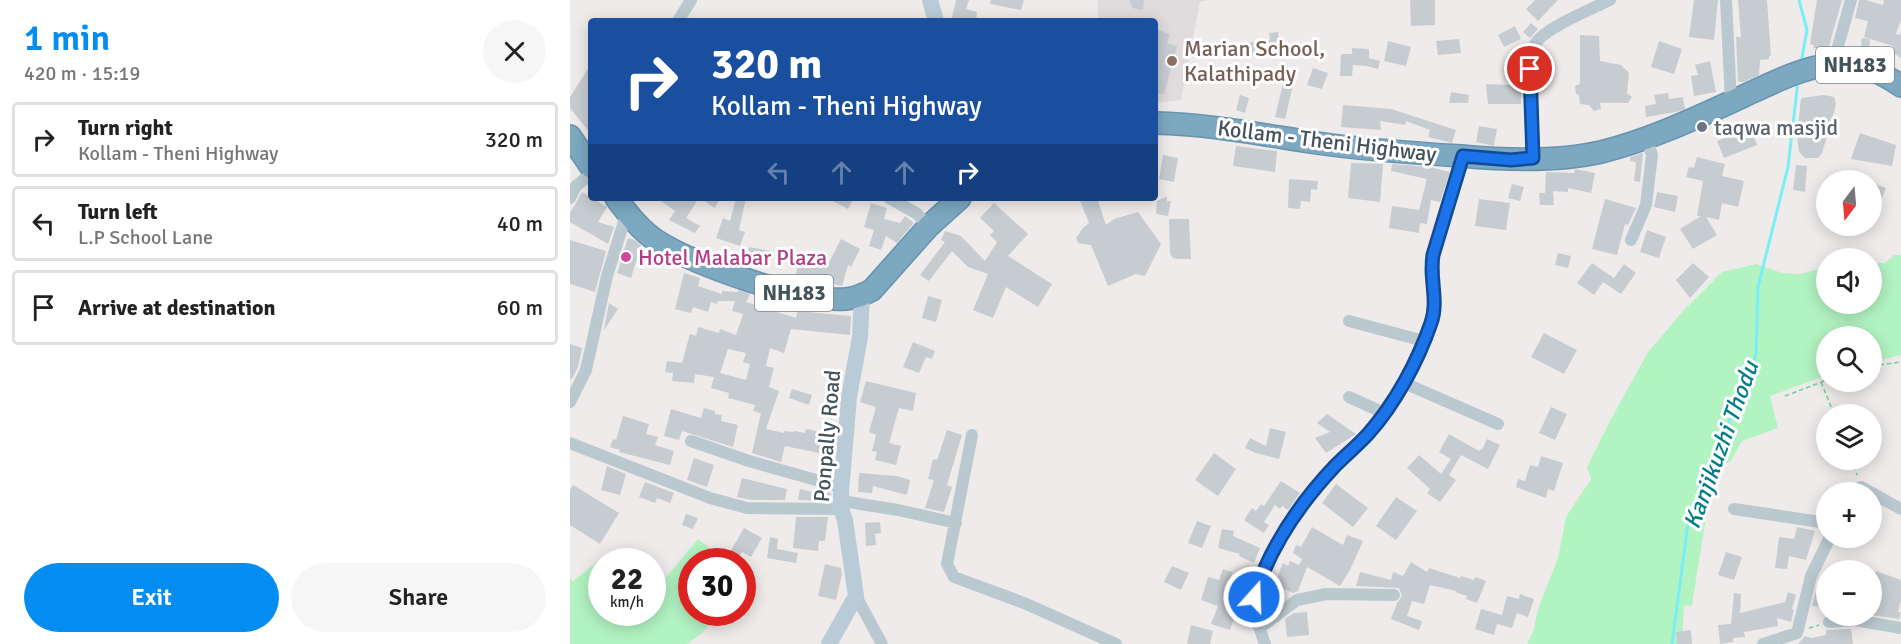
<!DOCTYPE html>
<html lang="en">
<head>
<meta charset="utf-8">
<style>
  body { margin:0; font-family:Signika,sans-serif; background:#f6f6f6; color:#222; height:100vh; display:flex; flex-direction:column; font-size:22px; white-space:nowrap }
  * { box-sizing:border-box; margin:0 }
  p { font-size:20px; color:#767676 }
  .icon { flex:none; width:33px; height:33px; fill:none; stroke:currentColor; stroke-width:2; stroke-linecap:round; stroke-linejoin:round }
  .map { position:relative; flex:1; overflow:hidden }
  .drawer { display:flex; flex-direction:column; background:#fff; width:570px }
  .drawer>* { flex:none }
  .banner { position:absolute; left:18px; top:18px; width:570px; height:183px; border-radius:6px; box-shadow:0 3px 15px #0003; background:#1a4fa0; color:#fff; overflow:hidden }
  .needle { width:39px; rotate:196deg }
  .buttons { position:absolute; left:1246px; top:170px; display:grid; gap:12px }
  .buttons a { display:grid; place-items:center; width:66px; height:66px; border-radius:50%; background:#fff; box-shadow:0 3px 15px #0003; font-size:30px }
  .speed { position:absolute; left:18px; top:548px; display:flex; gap:12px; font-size:30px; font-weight:700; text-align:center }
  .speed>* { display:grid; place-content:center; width:78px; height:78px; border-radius:50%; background:#fff; box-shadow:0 3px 15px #0003; line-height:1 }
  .speed small { font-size:15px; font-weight:400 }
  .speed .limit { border:9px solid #d22; background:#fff; color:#111 }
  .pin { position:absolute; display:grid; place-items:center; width:51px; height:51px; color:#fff; margin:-26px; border:3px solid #fff; border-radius:50%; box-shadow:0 2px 6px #0007 }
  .me { position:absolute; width:66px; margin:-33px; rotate:20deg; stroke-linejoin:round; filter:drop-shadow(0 0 4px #0008) }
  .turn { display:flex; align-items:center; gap:21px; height:126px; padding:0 24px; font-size:27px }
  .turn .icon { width:78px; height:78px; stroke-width:2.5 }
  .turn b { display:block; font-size:42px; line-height:51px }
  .lanes { display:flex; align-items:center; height:57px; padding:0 24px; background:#0003; justify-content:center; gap:30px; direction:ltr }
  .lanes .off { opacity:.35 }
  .round { display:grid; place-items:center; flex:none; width:63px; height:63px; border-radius:32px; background:#f6f6f6 }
  .overview { display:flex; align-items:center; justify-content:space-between; height:102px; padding:0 24px }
  h1 { font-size:36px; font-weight:600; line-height:45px; color:#048df0 }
  .primary-button { display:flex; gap:12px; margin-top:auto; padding:12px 24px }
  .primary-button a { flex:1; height:69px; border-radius:36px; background:#048df0; color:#fff; font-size:24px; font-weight:600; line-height:69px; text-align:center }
  .primary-button a+a { background:#f6f6f6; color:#222 }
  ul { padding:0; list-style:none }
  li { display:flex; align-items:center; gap:18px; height:75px; margin:0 12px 9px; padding:0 12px; border:3px solid #e0e0e0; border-radius:6px }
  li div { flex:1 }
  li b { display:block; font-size:22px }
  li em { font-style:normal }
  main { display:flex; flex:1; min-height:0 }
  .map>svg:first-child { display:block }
  .education { fill:#e0dcdd }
  .green { fill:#b2f3c2 }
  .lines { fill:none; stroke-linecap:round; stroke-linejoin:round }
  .stream { stroke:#7aeef6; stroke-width:3 }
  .building { fill:#c7ccd1; fill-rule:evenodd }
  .highway-casing { stroke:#6893ad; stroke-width:24 }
  .path { stroke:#67d58e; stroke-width:1.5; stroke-dasharray:4.5 3; stroke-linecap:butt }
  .street { stroke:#bac9d0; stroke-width:12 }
  .secondary { stroke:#b9cbd6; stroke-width:16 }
  .highway { stroke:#7ca8c1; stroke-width:21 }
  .route-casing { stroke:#114b97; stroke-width:15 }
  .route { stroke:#1a73e8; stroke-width:10 }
  .education-dot { fill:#8d6e63; stroke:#fff; stroke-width:2 }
  .worship-dot { fill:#6b7280; stroke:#fff; stroke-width:2 }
  .hotel-dot { fill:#d1479c; stroke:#fff; stroke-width:2 }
  .labels { text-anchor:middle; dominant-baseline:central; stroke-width:6; stroke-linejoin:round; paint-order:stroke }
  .shield { fill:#fff; stroke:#7b878c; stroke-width:1.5 }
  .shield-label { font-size:21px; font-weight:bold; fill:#42535b }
  .education-label { font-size:22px; fill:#785e54; stroke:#fff; text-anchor:start }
  .worship-label { font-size:22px; fill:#5b616d; stroke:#fff; text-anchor:start }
  .street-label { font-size:22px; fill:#42535b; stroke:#fff }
  .hotel-label { font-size:22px; fill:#b23c85; stroke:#fff; text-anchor:start }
  .water-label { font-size:24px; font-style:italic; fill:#047f88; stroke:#fff }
</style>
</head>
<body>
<main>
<section class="drawer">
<div class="overview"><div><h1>1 min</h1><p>420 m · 15:19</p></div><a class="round"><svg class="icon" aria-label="close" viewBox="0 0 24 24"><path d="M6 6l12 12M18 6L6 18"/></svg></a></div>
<ul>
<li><svg class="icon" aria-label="right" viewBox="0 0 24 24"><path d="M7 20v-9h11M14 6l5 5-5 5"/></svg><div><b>Turn right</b><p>Kollam - Theni Highway</p></div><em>320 m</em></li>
<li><svg class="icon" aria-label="left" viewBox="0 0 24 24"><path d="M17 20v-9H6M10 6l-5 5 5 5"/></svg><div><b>Turn left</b><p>L.P School Lane</p></div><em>40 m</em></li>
<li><svg class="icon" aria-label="arrive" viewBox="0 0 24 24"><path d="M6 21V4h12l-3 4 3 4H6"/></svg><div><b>Arrive at destination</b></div><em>60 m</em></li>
</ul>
<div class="primary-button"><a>Exit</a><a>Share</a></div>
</section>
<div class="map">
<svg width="1331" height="644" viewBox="0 0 1331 644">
  <rect width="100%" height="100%" fill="#efebeb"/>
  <path class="education" d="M527,0H639L630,2L611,100L585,103V21H529Z"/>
  <path class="green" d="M1324,255H1331V355L1302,362V336H1257V375L1200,396L1208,428L1172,441L1160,462L1143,466L1135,483L1139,498L1122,605L1114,606L1112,644H957L963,632L968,609L988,558L996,517L1021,479L1017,467L1039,423L1078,352L1113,311L1152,272L1186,264L1212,273L1230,274L1257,267V303H1302V263H1315Z
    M128,539L156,561H122V612H151L131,634L117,644H0V579L3,581L31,559L34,561H32V612H82L83,593Z"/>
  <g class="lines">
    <path class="stream" d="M1229,0L1237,30L1231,63
      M1102,644L1118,523L1149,438L1174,396L1186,354L1188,287L1218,167L1228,81"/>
  </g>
  <path class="building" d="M386,0H399L396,9L407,12L406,21H381Z
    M421,0H454L451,10L420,4Z
    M560,0H574L573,10L562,8Z
    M840,0H865V25L841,26Z
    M965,0H988L968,21L956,9Z
    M1124,0H1148L1144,40L1119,37Z
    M1168,0H1197L1201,56H1199V59L1190,60L1189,75L1174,82H1168L1166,37H1171Z
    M1247,0H1272L1258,50L1243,48L1244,45L1240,44Z
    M1289,0H1296L1313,5L1314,0H1331V20L1326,34L1329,35L1331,32V58L1320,51L1323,46L1294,37L1298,21L1285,18Z
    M961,23L968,29L960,38L953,32Z
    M945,26L951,39L934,47L928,35Z
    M585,29L600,34L597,43L607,46L594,94H585Z
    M708,32L711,54L678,57L676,43L700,40L699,33Z
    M1010,35L1029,36L1030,61L1051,65L1059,73L1057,93L1062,97L1058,103H1030L1031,109L1024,111L1019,105L1010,104L1009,95L1006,94L1005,86L1010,84Z
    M1292,38L1300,39L1299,48L1291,46Z
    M889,39L891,53L868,55L866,41Z
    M818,41L841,47L836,66L814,61Z
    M1089,41L1112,49L1104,74L1081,67Z
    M782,48L799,49V58L810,61L808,69L797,66L783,65L782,76H770L771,54H782Z
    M1140,61L1146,92L1124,96L1121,76L1128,75L1125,65Z
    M21,64V134L0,108V97Z
    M743,68L758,73L752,89L737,85Z
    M715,75L725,77L715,119L705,117Z
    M951,80V104H918L916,84L943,85L942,81Z
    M881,92L899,95L898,103H879Z
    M1098,93L1099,99L1113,97L1115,109L1106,112L1076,117L1075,106L1086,104L1084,95Z
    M670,95L679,98L675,113L666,110Z
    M1254,95L1264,97L1266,104L1259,130L1252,153L1248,158H1235L1229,152L1227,136L1231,98Z
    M773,105L821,109L886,130L882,143L858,137L860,130L836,121L835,125L810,121L811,130L771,127Z
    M909,126L927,129L924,146L906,142Z
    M1180,128L1187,145L1154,158L1147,141Z
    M1290,133L1326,145L1322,166L1281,159Z
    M666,146L707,151L705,172L663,166Z
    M1073,153L1070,182L1064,181L1066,162L1060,161V157Z
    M593,155L608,158L604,182L589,179Z
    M1127,157L1155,164L1152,176L1174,181L1168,207L1152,203L1149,220L1136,217L1147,235L1123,249L1110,229L1131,216H1127L1133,181L1116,177L1119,167L1124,168Z
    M781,163L813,164L810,202L778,198Z
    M822,164L860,167L880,172L870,202L861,200L857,224L850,223L849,233L819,228L822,206L849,210L857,179L821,171Z
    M1226,165L1237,166L1235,192L1223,190Z
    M1005,169L1025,173L1021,193L998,188V192L983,191L984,205H970L969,193H975L976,172L1004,173Z
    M719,179L748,181L747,190L741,189L740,202L731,201L730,209L718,208Z
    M1302,183L1316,188L1302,221Z
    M942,184L954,187L950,201L938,198Z
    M12,192L37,207L28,222L44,227L38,244L0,222V213Z
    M1087,192L1108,196L1105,212L1084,207Z
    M597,196V201H601L598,216L586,214L587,201Z
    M87,198H129L116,218L130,226L125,233L99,220L105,211Z
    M129,198H150L145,208Z
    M166,198H176L169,230L175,232L170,246L146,238L153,218L160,221Z
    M257,198H284L278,209Z
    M509,198H527L536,225L544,219L568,212L591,244L575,276L566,274L538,286L521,245L508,243L506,238L513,228L519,223Z
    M909,199L940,203L936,230L905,226Z
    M1035,199L1066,208L1058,225L1055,224L1047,255L1022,249Z
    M301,203L317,208L314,219L330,223L335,216L344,223L327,243L316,236L311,250L299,246L304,230L294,227Z
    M424,203L458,234L438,256L482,284L468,307L436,287L423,318L403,310L418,274L398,267L382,251L359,281L350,275L375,242L371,240L375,231L391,236L415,261L427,242L420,235L424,231L410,218Z
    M599,219H619L621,259H608L603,258L600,254Z
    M1077,230L1096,237L1089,258L1070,252Z
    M58,238L65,240L71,245L61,278L47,273L54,253H53Z
    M271,239L290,249L281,267L278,265L272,286L243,280L244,278L226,275L227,268L221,267L223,255L244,258L243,264L256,268Z
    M0,240L36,251L25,292L0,284Z
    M179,247L201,251L194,265L176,262Z
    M988,253L1001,256L998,268L985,265Z
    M1022,263L1044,278L1054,264L1066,273L1051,294L1033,282L1024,295L1007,283Z
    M1123,263L1139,277L1120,298L1106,280Z
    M114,273L130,278L128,286L152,294V291L168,292L169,290L180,294L176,302L193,307V304L209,307L207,312L226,318L227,311L281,316L280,335L221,329L214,353L200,348L196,366L204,368L199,387L209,391L196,429L214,433V431L223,432L224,431L235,433L236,429L256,433L254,440L265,443L263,462L252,459L254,454L215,446L211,462L182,453L191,413L183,411L185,405L158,398L159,393L141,388L144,377L125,374L124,383L102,381L103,373L95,372L97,361L112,363L120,334L126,336L128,327L149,333L150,329L166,335L173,314L162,311L165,301H148L147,304L141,302L138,312L123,307L121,313L105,309ZM158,349L176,353L173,362L180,364L176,380L150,373Z
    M358,296L372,300L366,322L352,318Z
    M39,303L48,309L34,330V329Z
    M974,333L1007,350L994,374L961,357Z
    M343,342L365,351L362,359L356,357L349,373L333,367Z
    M0,344L12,348L8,367L2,379H0Z
    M296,381L346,393L343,411L329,408L319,443L331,446L326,465L305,460L307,452L302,451L306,435L299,432L306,407L290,402Z
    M222,389L242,395L239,405L219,398Z
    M981,407L997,414L985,440L969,433Z
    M134,408L145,411V414L152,415L151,421L168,425L163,447L112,431L109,440L94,436L101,409L131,418Z
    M757,414L786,434L756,453L745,438L760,432L747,423Z
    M53,416L79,424L76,434L88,437L85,445L104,451L100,465L49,452L50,450L40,447L43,439L46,440Z
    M700,428L716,432L709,459L686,453L675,448L680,438L696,446Z
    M377,430L392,435L377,485L382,487L374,512L355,508L364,480L358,479L363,459L367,460Z
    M879,434L909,451L910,449L912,450L917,439L930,445L918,469L891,455L879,475L886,480L870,502L857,493L860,489L837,468L849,455L871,474L881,459L869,452Z
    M644,453L666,469L648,496L625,480Z
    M971,456L993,463L984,491L978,489L976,498L946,487L948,479L955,481L960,465L968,467Z
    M124,458L144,465L137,487L117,480Z
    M37,466L56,474L50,495L31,490Z
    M289,473L327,476L340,480L337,495L303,486L302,493L288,492Z
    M172,478L217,489L215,500H181L167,497Z
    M711,481L730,493L718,510L712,506L710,509L705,505L694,522L699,525L694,533L675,521V518L682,508L686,511L691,504L694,506Z
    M75,482L104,493L100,503L87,498L85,503L69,497Z
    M766,484L798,508L783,527L752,503Z
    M3,485L49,513L30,544L0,525V490Z
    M230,489L251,494L252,490L261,493L260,501L228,500Z
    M826,497L847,511L826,540L806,526Z
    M116,514L128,518L123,529L112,525Z
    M226,517H258L255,541H249L248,551L223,548Z
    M627,521L641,526L632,548L618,543Z
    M310,522L311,533L305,534L306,545L296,546L295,523Z
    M742,527L773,545L777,535L793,541L780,570L770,586L737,567L728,591L723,593L704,585L713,563L718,566L720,561L729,565L732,559L723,553L726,545L731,547Z
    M1227,527L1245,531L1236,560L1219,556L1217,569L1205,568L1209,537L1224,539Z
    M174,528L192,538L181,557L172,552L168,559L159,554Z
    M652,529L664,531L663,536L690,548L684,563L669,556L670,554L648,548Z
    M200,537L208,539L207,549L228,553L226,563L197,558Z
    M1156,552L1172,557L1164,580L1148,575Z
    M841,562L857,572L859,568L890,578L891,576L904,580L905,577L916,581L907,603L896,599L897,596L885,592L886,591L860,585L854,604L842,601L837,616L852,621L849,630L821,619L827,603L832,596L829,588L786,586L790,572L821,580L823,572L833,576Z
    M255,564L271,568L272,574L266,600L248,596Z
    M602,566L619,573L611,590L594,582Z
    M653,569L662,572L661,577L680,583L676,599L671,597L660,630L641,624L648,606L631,600L638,577L649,580Z
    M1306,571L1331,580V600L1328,612H1331L1329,619L1302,615V581Z
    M1218,592L1226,595L1222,609L1224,610L1221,622L1207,618L1208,626L1174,632L1175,637L1163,638V642L1150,644L1148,625L1161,624L1164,593L1171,594L1170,613L1215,602Z
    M1245,593L1257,594V607L1242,606Z
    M950,594L964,599L958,617L947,613L942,628L927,624L924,635L905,629L911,609L932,615L937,596L949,599Z
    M737,612L739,635L717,637L715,619L724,613Z
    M621,625L643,631L640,644H617Z
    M1281,629L1283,644H1228L1235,636L1241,638L1256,635V630Z
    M1121,630L1122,644H1107L1106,632Z"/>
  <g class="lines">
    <g class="highway-casing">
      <path id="highway" d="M585,123C639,124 693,135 747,143C795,150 843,153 891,156C935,160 988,162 1031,152C1080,140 1128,117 1174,96C1202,83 1233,67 1264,64C1288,62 1311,72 1331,86
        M0,136L21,167
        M46,198C58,214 70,230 87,241C124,265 233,303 276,299C286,298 293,295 302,290L359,226L390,198"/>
    </g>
    <path class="path" d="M1302,366L1331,362
      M1251,382L1264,414
      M1215,396L1257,380
      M1281,459L1287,475
      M1239,628L1249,625"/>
    <path class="street" d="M1156,0L1161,102
      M108,21L121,0
      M1263,64L1281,0
      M963,158C961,134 953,56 968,40C982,25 1020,10 1040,0
      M0,198L6,186L21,174
      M319,198L346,213L359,226
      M1061,240L1076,205L1082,155L1076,137
      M779,321L854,341
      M834,383L928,424
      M779,397L814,413
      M0,402L16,370L37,276L57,212
      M402,435L377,564L384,577L454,603L546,644
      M121,441L179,461L271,487
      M0,443L140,498L177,508L271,509
      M1281,492L1291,487L1300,492
      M1302,493L1331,509
      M271,501L328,510L386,523
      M1164,509L1257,523
      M286,596L312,644
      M1259,622L1285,620L1331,628
      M691,627L727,600L756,594L824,595
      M695,644L683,609L684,597L691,575L720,521L738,496L798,433L834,383L862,321L864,302L860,271L863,255L893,156
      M1193,644L1227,633L1241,576L1260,537"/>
    <path class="secondary" d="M360,0L366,21
      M259,644L286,596L275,520L271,509V492L279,397L290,337L292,296"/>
    <use href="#highway" class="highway"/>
  </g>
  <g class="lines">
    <g class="route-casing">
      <path id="route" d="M684,597C700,547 729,504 765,466C776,455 788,445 798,434C825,404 848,361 861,323C869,301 859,278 863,255L893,156L941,160L963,158L960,69"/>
    </g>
    <use href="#route" class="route"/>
  </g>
  <circle class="education-dot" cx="602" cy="61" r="6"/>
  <circle class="worship-dot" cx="1132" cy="127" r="6"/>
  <circle class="hotel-dot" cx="56" cy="257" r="6"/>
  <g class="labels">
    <g class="shield">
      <rect x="1246" y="47" width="78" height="36" rx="4.5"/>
      <rect x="185" y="275" width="78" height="36" rx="4.5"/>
    </g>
    <g class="shield-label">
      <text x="1285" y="65">NH183</text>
      <text x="224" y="293">NH183</text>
    </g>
    <g class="education-label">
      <text x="614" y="48">Marian School,<tspan x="614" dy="25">Kalathipady</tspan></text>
    </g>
    <g class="worship-label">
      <text x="1144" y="127">taqwa masjid</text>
    </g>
    <g class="street-label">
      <text transform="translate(757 141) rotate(7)">Kollam - Theni Highway</text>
      <text transform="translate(257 436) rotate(-85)">Ponpally Road</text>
    </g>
    <g class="hotel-label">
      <text x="68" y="257">Hotel Malabar Plaza</text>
    </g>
    <g class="water-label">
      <text transform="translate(1151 445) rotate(-70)">Kanjikuzhi Thodu</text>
    </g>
  </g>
</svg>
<div class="buttons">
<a><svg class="needle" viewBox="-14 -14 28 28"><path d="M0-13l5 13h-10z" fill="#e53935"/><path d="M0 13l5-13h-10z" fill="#767676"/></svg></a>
<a><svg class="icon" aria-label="sound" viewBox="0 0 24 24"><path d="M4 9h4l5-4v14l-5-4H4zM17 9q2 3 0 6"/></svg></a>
<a><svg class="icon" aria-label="search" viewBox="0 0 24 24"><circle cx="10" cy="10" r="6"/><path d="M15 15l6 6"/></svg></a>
<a><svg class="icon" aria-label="layers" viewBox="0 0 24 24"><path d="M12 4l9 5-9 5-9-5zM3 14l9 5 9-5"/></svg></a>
<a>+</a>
<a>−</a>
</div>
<div class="speed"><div>22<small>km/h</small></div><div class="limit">30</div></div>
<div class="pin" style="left:960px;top:69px;background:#d93025"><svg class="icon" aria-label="arrive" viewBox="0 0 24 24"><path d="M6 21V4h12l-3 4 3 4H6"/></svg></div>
<svg class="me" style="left:684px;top:597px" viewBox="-20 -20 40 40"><circle r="17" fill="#1a73e8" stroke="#fff" stroke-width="3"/><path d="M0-11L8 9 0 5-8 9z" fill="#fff"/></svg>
<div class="banner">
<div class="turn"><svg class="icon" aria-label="right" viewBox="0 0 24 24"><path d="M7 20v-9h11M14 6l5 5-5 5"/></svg><div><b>320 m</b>Kollam - Theni Highway</div></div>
<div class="lanes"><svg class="icon off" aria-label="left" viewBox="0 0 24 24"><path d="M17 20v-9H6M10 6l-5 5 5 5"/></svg><svg class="icon off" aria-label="ahead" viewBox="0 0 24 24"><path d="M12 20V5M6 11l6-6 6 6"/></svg><svg class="icon off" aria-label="ahead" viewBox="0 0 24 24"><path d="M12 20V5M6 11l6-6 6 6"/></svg><svg class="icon" aria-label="right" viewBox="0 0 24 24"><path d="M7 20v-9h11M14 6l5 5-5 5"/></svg></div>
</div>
</div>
</main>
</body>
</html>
